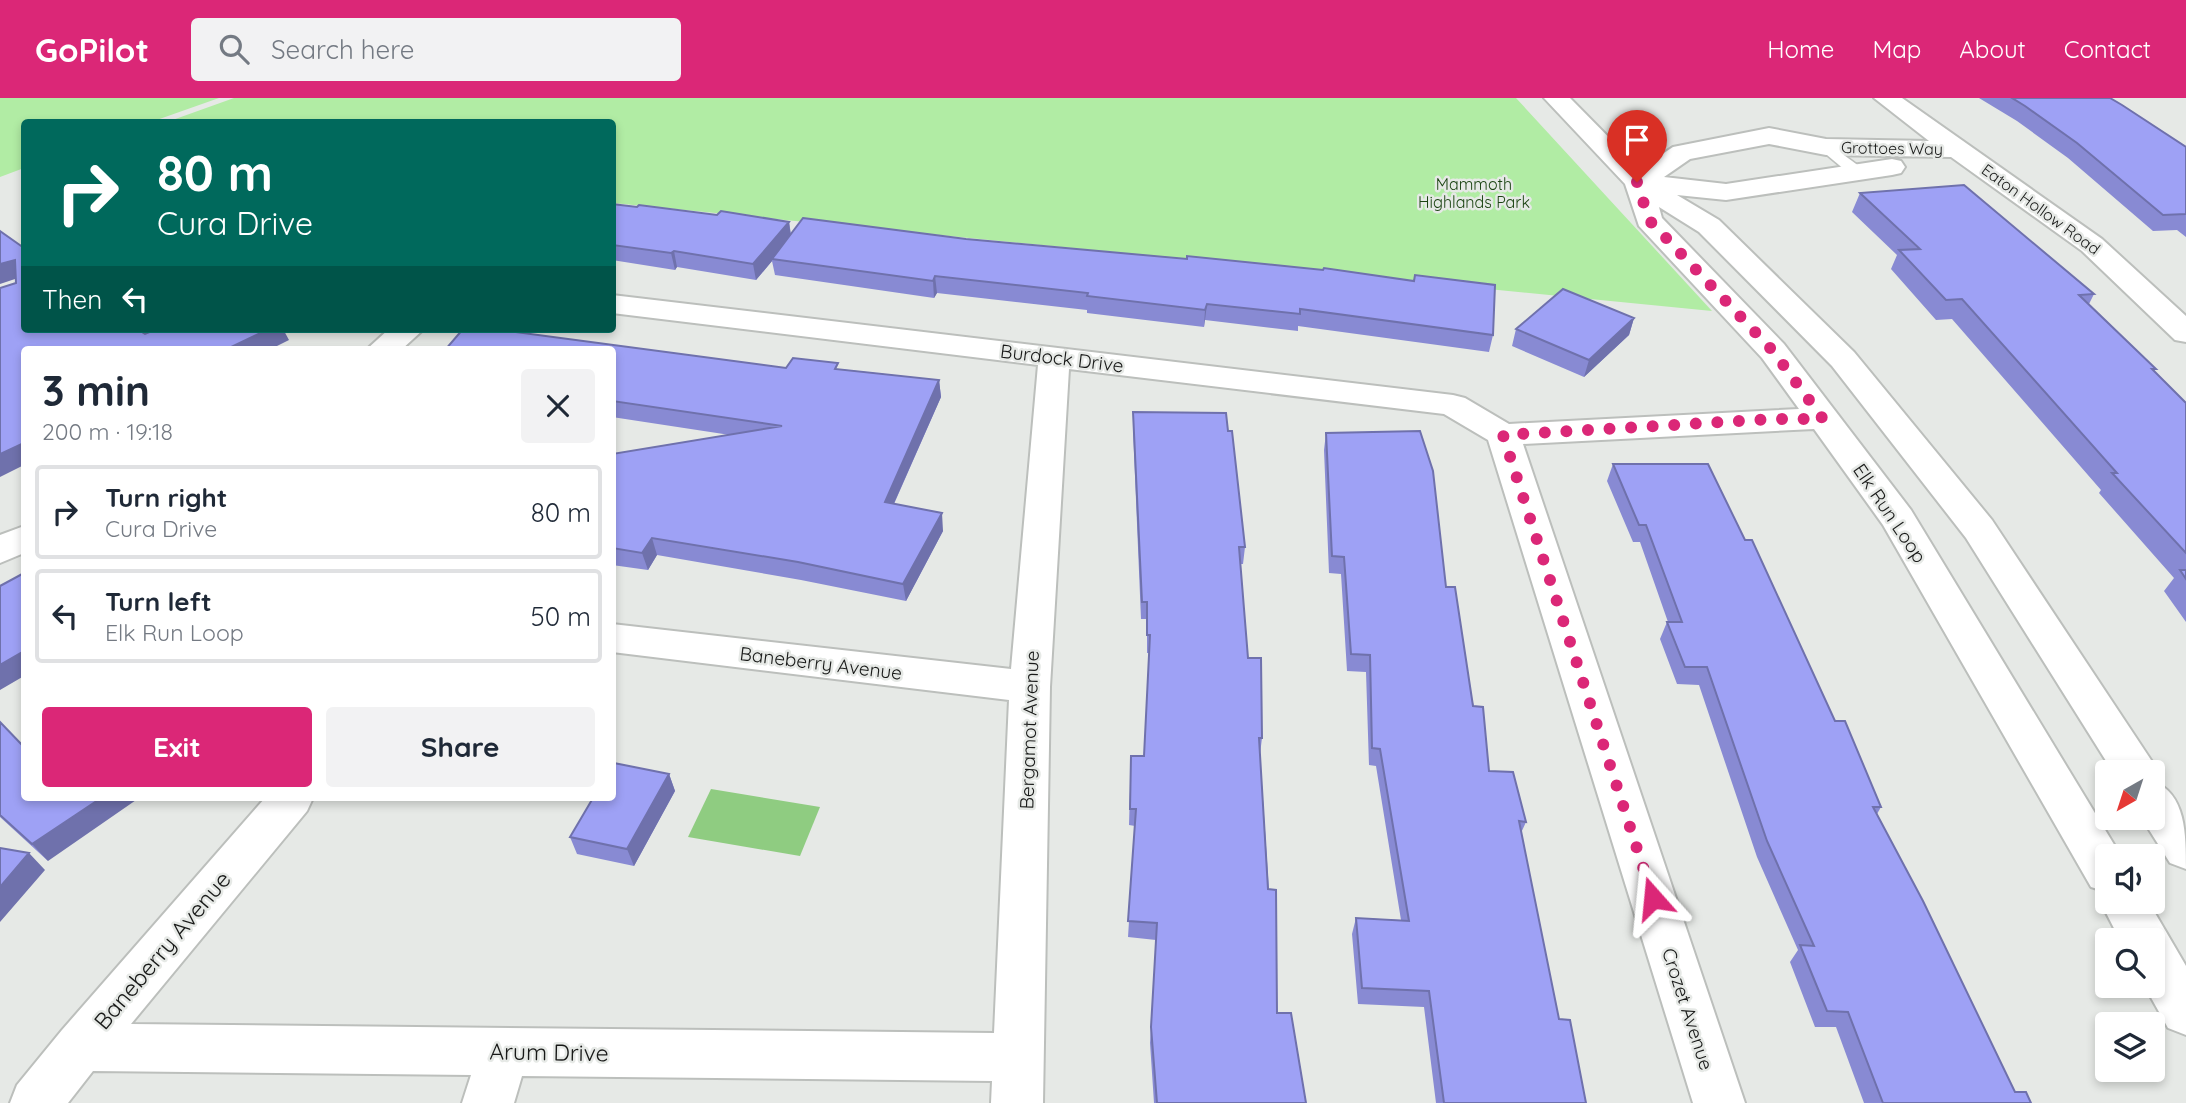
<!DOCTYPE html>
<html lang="en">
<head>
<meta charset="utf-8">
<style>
  body { margin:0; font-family:Quicksand,sans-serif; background:#f2f2f3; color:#1f2937; height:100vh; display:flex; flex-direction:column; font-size:26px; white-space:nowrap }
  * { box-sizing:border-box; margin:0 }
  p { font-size:23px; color:#747a83 }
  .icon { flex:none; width:38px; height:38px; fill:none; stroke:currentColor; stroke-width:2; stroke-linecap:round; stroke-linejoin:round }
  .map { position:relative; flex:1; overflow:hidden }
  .panel { position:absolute; left:21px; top:248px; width:595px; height:455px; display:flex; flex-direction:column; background:#fff; border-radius:7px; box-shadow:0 4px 10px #0003 }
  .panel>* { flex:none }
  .hud { position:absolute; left:21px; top:21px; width:595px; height:214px; border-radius:7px; box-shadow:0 4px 10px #0003; background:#00695c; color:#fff; overflow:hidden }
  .needle { width:46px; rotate:219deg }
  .controls { position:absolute; left:2095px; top:662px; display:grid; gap:14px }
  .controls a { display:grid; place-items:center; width:70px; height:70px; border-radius:7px; background:#fff; box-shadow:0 4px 10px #0003; font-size:35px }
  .pin { position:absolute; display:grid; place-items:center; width:60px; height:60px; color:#fff; margin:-72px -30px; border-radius:50% 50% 50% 0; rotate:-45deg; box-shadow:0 0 7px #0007 }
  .pin .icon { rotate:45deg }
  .me { position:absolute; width:77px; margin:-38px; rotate:342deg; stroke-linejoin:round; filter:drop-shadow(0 0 5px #0008) }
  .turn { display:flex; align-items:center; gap:24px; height:147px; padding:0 21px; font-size:32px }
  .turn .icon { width:91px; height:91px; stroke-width:2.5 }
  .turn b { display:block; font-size:49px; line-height:60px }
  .then { display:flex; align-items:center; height:66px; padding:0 21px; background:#0003; gap:14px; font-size:26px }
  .round { display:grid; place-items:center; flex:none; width:74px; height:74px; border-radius:7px; background:#f2f2f3 }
  .summary { display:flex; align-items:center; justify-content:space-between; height:119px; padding:0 21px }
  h1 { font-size:42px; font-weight:700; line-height:52px }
  .button { display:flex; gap:14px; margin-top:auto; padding:14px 21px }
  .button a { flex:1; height:80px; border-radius:7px; background:#db2777; color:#fff; font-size:28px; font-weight:700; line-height:80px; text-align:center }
  .button a+a { background:#f2f2f3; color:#1f2937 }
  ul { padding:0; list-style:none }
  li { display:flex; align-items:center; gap:21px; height:94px; margin:0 14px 10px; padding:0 7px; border:4px solid #e0e1e3; border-radius:7px }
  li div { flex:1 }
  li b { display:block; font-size:26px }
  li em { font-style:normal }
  header { display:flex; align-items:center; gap:42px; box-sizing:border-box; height:98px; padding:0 35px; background:#db2777; color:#fff }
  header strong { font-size:33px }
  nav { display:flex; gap:38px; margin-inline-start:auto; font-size:24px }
  .search { width:490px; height:63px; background:#f2f2f3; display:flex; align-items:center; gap:18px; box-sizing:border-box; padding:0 24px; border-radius:7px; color:#747a83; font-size:26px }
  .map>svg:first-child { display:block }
  .green { fill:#b1eca4 }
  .water { fill:#8fcc81 }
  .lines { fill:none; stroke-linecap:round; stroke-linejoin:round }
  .lane-casing { stroke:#bcbfbc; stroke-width:3 }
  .street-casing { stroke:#bcbfbc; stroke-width:4 }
  .lane { fill:#fff; fill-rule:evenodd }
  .street { fill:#fff; fill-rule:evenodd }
  .wall { fill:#888ad3 }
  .shaded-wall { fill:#6f71ac }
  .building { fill:#9ea1f5; stroke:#6f71ac; stroke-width:2 }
  .route { stroke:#db2777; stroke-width:12; stroke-dasharray:0 21.6 }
  .labels { text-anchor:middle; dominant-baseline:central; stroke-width:5; stroke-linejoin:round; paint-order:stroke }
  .far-street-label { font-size:16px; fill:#181918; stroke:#e6e9e6 }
  .far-park-label { font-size:16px; fill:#1b4412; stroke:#e6e9e6 }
  .street-label { font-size:19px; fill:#181918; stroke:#e6e9e6 }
  .near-street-label { font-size:23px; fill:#181918; stroke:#e6e9e6 }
</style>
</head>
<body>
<header>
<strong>GoPilot</strong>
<div class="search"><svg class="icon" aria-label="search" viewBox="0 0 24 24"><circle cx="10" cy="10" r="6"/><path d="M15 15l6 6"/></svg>Search here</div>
<nav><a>Home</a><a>Map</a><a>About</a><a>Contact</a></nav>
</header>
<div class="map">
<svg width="2186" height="1005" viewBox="0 0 2186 1005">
  <rect width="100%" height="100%" fill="#e6e9e6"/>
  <path class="green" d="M0,0H219L151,24H24V70L0,79Z
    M234,0H1516L1712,213L613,105L612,24H167Z"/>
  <path class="water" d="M711,691L820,709L800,758L688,739Z"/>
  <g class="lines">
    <g class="lane-casing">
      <path id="lane" d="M1826,44L1863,71L1865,74L1863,77H1851L1821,52L1818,49Z"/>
    </g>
    <g class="street-casing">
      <path id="street" d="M1544,0H1570L1640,71L1673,49L1769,30L1826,41L1929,43L1874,0H1902L2102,141L2186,218V244L2175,242L2082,153L1951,59L1826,57L1769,46L1690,61L1664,79L1726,86L1892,61L1901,63L1905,69L1901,75L1892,77L1726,102L1677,97L1719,122L1854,254L1992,422L2151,662L2158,674L2153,683C2186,696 2186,736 2186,771L2170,765L2141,719H2152V674H2113L1966,440L1832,268L1699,134L1659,109L1662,120L1784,246L1911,412L2121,758H2107V803H2148L2186,868V937L2168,930L2144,887H2152V842H2120L2100,803L2104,793L2091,789L1883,427L1814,331L1523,346L1745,1005H1693L1488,342L1444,316L1069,271L1050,589L1043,1005H991L992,983L522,978L514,1005H462L471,977L93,973L68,1005H10L17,987L62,932L265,700H313L307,713L131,926L994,935L1009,602L612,554V526L1011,571L1038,267L612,215V197L1453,297L1465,300L1509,326L1799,311L1762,260L1639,128L1625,86Z
        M389,231H424L401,252H366Z
        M24,428V455L0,465V437Z"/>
    </g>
    <use href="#lane" class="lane"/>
    <use href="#street" class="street"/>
  </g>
  <path class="wall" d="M1979,0H2110L2186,49V139L2177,132L2153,133L2068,60L2017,23Z
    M1860,95L2094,196L2089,206L2156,271L2154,273L2186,305V524L2164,493L2174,480L2099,395L2101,392L1952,221L1936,222L1891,171L1897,157L1852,114Z
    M612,106L789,124L791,136L1493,237L1489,254L1298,228V233L1205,222L1204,229L1087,215V212L937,195L934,200L775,177L772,163L756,182L677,169L675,172L612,162Z
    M1634,220L1629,237L1584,279L1512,248L1516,231Z
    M612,252L786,270L839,271L939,282L941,299L894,406L943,433L906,503L801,482L657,457L648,472L612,467V356L730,337L612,319Z
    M1133,314L1245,449L1243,466H1240L1248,560L1262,640L1260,656L1277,915L1306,1005H1154L1150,945L1156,842L1128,839L1135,728L1129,727L1131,658H1144L1149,555H1147V521H1141L1133,331Z
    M1326,335L1446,489L1489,673L1526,724L1521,735L1559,921L1586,1005H1436L1424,909L1358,906L1352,836L1356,820L1401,822L1376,668L1369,667L1366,574L1347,573L1341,476L1329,475L1324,352Z
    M1613,366L1745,442L1835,623L1881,709L1877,716L2015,994L2031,1005H1864L1836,929H1815L1790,864L1798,852L1757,759L1699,587L1677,586L1660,541L1667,524H1668L1640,444H1633L1607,383Z
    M0,624L48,763L0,719Z
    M669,676L675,693L634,768L577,756L570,739Z"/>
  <path class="shaded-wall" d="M789,124L791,140L772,161V163L756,182L753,166Z
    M674,153L677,169L675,172L671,155Z
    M15,162L24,178L0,186V166Z
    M935,178L937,195L934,200L933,183Z
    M1207,206L1205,222L1204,229L1205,212Z
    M1634,220L1629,237L1584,279L1589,262Z
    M269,231H283L289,242L269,252H225Z
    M939,282L941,299L887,421L885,404Z
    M24,345V367L0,379V356Z
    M942,415L943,433L906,503L903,486Z
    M652,440L657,457L648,472L642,455Z
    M24,553V578L0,592V567Z
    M669,676L675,693L634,768L627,751Z
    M101,700H139L48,763L32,746Z
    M29,755L45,772L0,824V789Z"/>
  <path class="building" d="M2012,0H2110L2122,7L2186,49V116L2163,117L2077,45L2025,8Z
    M1964,87L2094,196L2079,197L2156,271H2152L2186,305V455L2112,375H2117L1962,201L1946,202L1899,152L1920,151L1860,95Z
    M612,106L637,109L639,107L717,117L721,113L789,124L753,166L674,153L671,155L612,147Z
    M803,120L966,141L1187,161V158L1323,172L1324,170L1414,183L1415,177L1495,187L1493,237L1300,211V216L1207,206L1205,212L1087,198L1088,195L935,178L933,183L772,161Z
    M0,133L24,150V231H137L145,236L157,231H269L225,252H24V345L0,356V190L16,185L15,162L0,166Z
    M1563,191L1634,220L1589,262L1516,231Z
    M463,231H493L786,270L793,260L838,265L835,271L939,282L885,404L942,415L903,486L798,464L652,440L642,455L612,450V356L782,328L612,303V252H445Z
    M1133,314L1226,315L1228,333H1232L1245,449H1239L1248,560H1261L1262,640H1259L1268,791L1276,792L1277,915H1291L1306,1005H1157L1151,929L1157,825L1128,823L1136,711H1130L1131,658H1144L1150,537H1147V504H1142Z
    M1420,333L1433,373L1446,489H1455L1473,608L1483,609L1489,673L1513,674L1526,724L1519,723L1559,921L1570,922L1586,1005H1444L1429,893L1362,890L1356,820L1409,823L1380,651L1372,650L1370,557L1351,556L1344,459L1332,458L1326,335Z
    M1613,366H1708L1745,442H1752L1835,623H1845L1881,709H1873L1923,803L2015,994H2026L2031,1005H1883L1848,914L1827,913L1800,847L1814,848L1767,743L1707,569H1685L1667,524H1682L1646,427H1639Z
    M2180,472H2186V481Z
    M24,475V553L0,567V488Z
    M0,624L24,649V700H101L32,746L0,717Z
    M614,665L669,676L627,751L570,739L593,700H612V668Z
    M0,750L29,755L0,789Z"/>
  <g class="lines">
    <path class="route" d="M1637,84L1649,122L1773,253L1823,321H1774L1503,337L1653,800"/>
  </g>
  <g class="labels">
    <g class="far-street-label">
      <text transform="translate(1892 50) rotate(1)">Grottoes Way</text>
      <text transform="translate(2041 111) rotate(36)">Eaton Hollow Road</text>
    </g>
    <g class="far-park-label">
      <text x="1474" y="86">Mammoth<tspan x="1474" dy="18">Highlands Park</tspan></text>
    </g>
    <g class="street-label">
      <text transform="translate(1062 260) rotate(7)">Burdock Drive</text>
      <text transform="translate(1890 415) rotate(56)">Elk Run Loop</text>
      <text transform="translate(821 565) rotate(7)">Baneberry Avenue</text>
      <text transform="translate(1029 632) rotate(-88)">Bergamot Avenue</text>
      <text transform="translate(1688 911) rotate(72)">Crozet Avenue</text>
    </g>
    <g class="near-street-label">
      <text transform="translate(162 852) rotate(-50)">Baneberry Avenue</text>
      <text transform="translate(549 954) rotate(1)">Arum Drive</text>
    </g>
  </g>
</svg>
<div class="controls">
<a><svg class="needle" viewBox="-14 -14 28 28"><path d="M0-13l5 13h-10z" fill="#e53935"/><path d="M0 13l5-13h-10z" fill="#747a83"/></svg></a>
<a><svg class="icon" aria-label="sound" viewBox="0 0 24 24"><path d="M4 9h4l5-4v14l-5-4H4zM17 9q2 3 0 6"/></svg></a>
<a><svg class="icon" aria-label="search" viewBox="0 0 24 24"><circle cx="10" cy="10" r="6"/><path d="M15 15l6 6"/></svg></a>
<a><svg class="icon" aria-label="layers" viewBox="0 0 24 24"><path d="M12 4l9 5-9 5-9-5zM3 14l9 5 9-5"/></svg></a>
</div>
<div class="pin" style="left:1637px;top:84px;background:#d93025"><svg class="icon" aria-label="arrive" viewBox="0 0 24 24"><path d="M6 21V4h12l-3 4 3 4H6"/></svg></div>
<svg class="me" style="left:1653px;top:800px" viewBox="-20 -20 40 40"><path d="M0-17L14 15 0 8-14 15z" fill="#db2777" stroke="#fff" stroke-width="4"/></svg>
<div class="hud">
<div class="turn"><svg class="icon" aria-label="right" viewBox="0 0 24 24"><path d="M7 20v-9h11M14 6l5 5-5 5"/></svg><div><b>80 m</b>Cura Drive</div></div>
<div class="then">Then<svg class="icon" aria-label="left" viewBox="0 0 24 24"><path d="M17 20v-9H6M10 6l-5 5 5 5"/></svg></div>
</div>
<section class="panel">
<div class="summary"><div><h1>3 min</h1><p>200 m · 19:18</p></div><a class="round"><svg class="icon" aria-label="close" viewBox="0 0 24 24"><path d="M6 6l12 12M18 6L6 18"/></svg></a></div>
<ul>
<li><svg class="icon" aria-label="right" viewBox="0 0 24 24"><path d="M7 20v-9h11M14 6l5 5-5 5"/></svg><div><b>Turn right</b><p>Cura Drive</p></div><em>80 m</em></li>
<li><svg class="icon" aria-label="left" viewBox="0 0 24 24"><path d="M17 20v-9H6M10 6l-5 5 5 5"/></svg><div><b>Turn left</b><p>Elk Run Loop</p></div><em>50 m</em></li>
</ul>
<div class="button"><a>Exit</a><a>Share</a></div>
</section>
</div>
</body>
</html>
